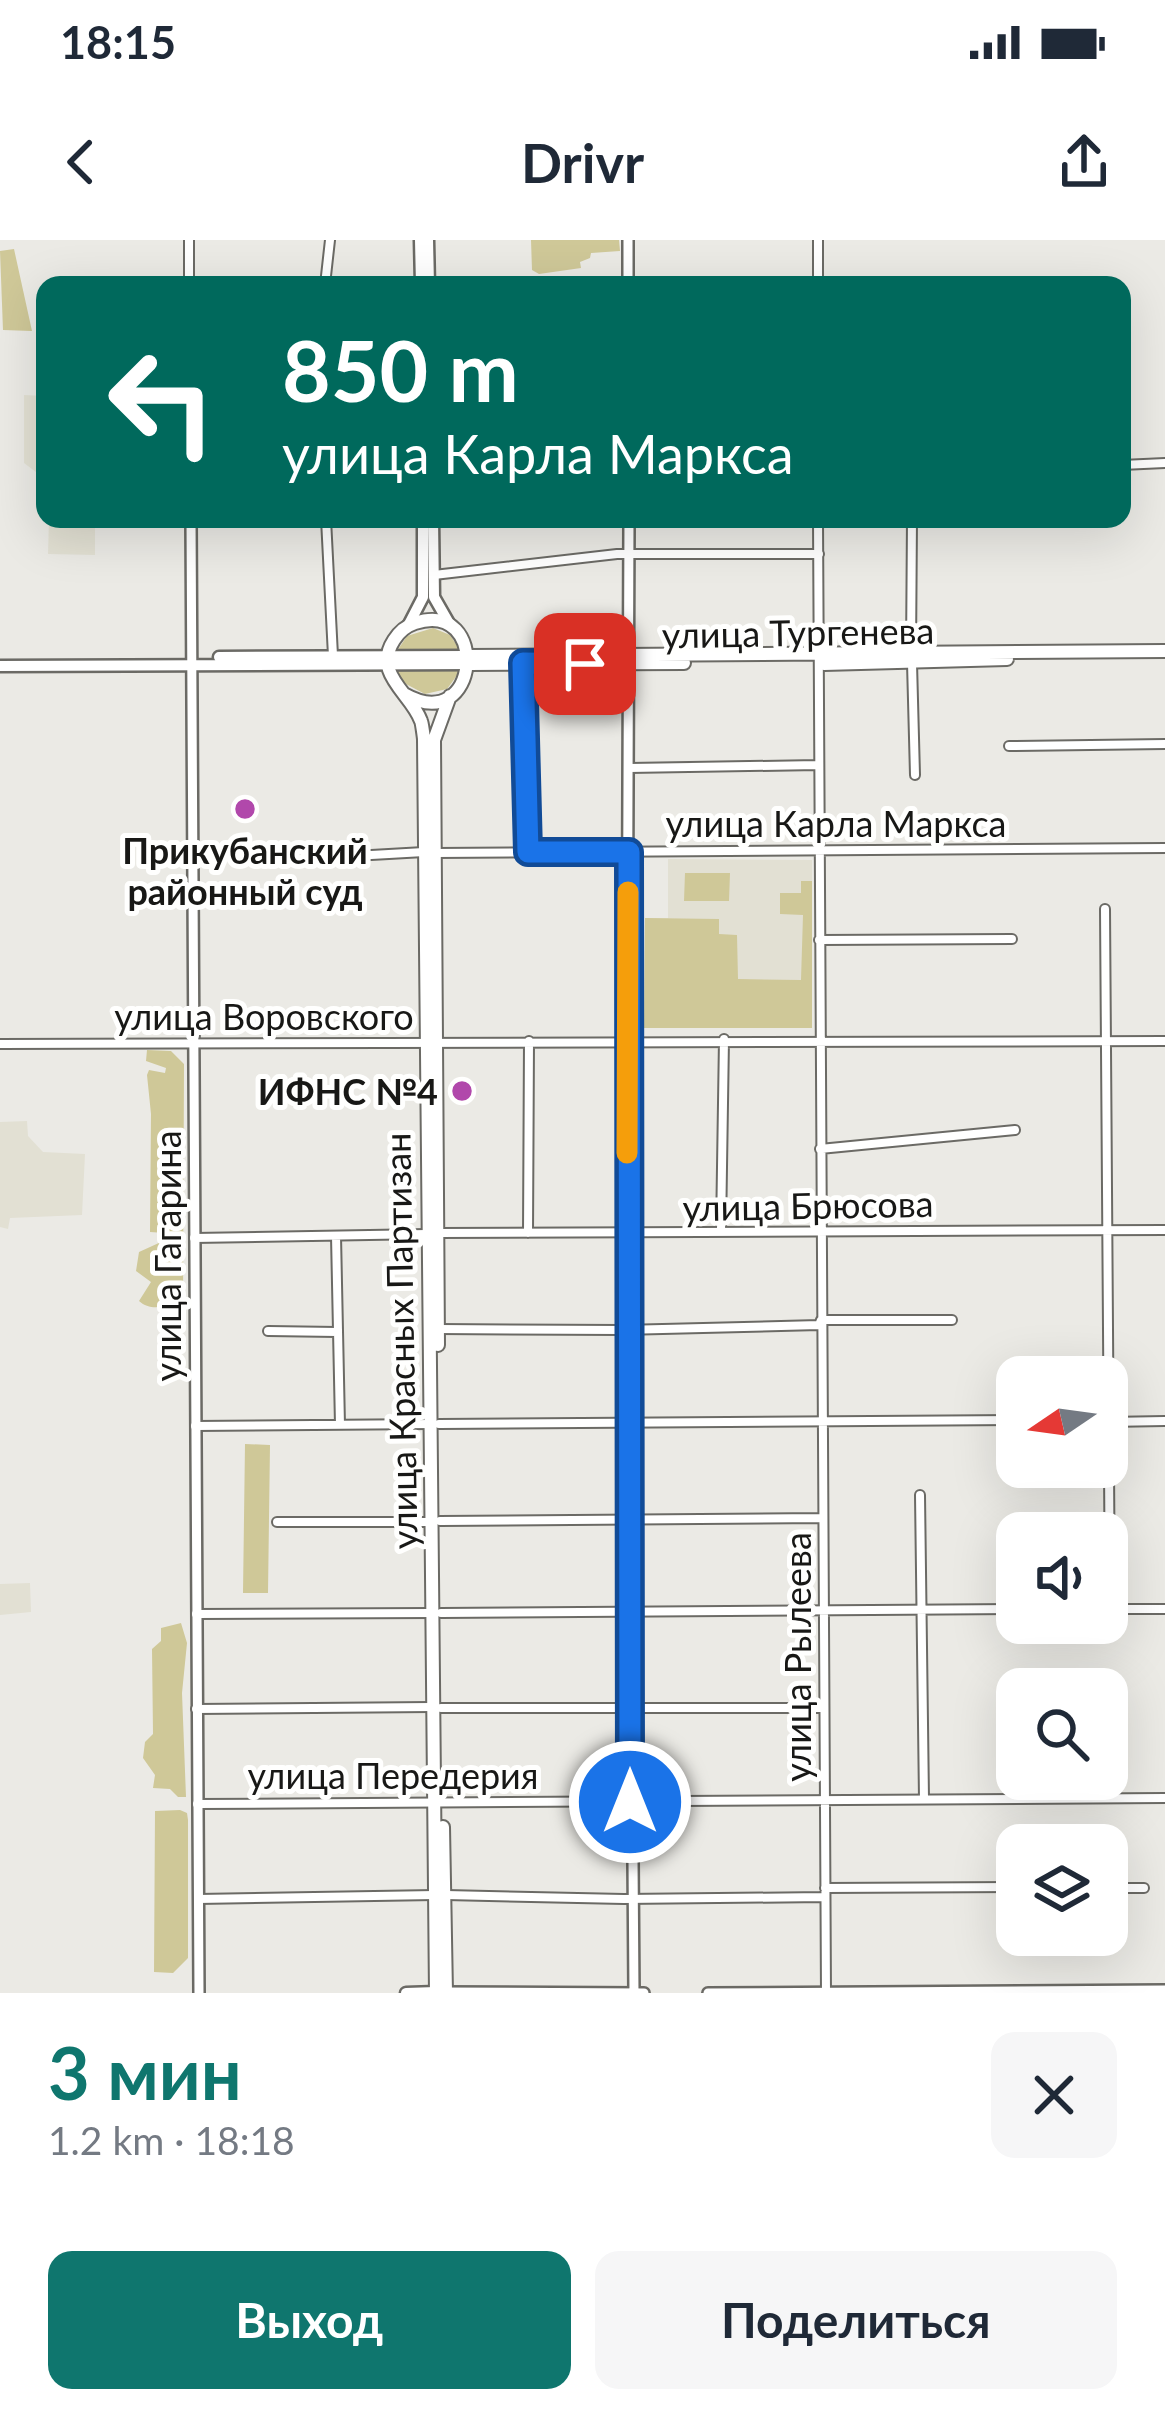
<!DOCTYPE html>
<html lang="ru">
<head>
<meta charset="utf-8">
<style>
  body { margin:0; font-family:Lato,sans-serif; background:#f6f6f7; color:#1f2937; height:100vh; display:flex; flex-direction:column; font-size:45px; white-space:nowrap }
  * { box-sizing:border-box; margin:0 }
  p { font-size:39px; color:#747a83 }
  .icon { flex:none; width:66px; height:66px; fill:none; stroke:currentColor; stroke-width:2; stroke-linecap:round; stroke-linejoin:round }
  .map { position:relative; height:1753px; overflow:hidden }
  .drawer { display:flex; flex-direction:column; background:#fff; flex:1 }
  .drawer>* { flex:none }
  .top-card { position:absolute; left:36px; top:36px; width:1095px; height:252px; border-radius:24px; box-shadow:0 12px 48px #0002; background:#00695c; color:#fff; overflow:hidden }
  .needle { width:78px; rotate:257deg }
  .controls { position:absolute; left:996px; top:1116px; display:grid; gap:24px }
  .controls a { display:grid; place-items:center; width:132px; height:132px; border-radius:24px; background:#fff; box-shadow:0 12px 48px #0002; font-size:60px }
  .pin { position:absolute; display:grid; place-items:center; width:102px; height:102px; color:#fff; margin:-51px; border-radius:24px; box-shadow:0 6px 18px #0006 }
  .me { position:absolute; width:132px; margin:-66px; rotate:0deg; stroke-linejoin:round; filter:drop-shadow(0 0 9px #0008) }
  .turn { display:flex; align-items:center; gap:42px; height:252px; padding:0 48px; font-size:54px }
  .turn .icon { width:156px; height:156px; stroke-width:2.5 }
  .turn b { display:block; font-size:84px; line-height:102px }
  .round { display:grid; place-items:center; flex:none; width:126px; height:126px; border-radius:24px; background:#f6f6f7 }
  .overview { display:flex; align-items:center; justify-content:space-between; height:204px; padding:0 48px }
  h1 { font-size:72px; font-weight:700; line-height:90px; color:#0f766e }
  .button { display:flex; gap:24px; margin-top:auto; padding:24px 48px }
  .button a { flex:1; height:138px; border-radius:24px; background:#0f766e; color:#fff; font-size:48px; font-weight:700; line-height:138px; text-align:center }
  .button a+a { background:#f6f6f7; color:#1f2937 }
  .status { display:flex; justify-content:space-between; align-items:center; height:84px; padding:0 60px; background:#fff; direction:ltr }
  .status svg { height:33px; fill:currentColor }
  header { display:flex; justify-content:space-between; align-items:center; height:156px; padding:0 48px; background:#fff; font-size:54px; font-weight:700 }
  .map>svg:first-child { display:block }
  .built { fill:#e2e0d3 }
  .green { fill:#cfc898 }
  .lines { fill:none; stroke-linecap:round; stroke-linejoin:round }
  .minor-casing { stroke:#6b6a65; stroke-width:12 }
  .tertiary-casing { stroke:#6b6a65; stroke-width:14 }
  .secondary-casing { stroke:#6b6a65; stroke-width:15 }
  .primary-casing { stroke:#6b6a65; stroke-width:15 }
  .trunk-casing { stroke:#6b6a65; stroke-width:16 }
  .minor { stroke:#fff; stroke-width:8 }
  .tertiary { stroke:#fff; stroke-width:9 }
  .secondary { stroke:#fff; stroke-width:10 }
  .primary { stroke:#fff; stroke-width:10 }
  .trunk { stroke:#fff; stroke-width:12 }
  .route-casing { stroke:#114b97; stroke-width:30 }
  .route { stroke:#1a73e8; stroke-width:21 }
  .slow { stroke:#f59e0b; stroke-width:21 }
  .poi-dot { fill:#b148ab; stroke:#fffffe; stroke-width:4.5 }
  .labels { text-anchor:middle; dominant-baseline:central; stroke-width:10; stroke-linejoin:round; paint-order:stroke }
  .street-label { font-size:36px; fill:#181816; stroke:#fffffe }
  .poi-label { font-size:36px; font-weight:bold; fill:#181816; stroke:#fffffe }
</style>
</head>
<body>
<div class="status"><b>18:15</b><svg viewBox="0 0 49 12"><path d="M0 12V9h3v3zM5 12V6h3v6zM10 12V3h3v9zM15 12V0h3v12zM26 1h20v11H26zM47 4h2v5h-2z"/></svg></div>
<header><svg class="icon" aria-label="back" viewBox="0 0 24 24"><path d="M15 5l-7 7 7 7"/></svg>Drivr<svg class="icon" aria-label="share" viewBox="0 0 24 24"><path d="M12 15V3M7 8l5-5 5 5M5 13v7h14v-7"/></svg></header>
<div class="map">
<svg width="1165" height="1753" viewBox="0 0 1165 1753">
  <rect width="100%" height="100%" fill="#ebeae5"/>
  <path class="built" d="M24,155L45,156V245L40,244L36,232L24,223Z
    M49,279H95V315L48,314Z
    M668,619L812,620V788H644L645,678H668Z
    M27,881L28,896L43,912L85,914L82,975L10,978L8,989L0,987V882Z
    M30,1343L31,1372L0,1375V1344Z"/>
  <path class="green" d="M531,0H619L620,11L591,13L590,18L580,22L581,28L539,34L532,30Z
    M14,9L32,91L3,90L0,11Z
    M433,388L450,395L460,410L397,411L407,396Z
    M397,430H461L447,449L425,454L404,443Z
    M685,633H730L729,661H684Z
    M801,641H812V788H644L645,678L719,679V694L737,695L738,739L801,740L803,675L780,674V653H801Z
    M147,810L171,811L184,824L183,1060C170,1065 152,1073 139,1061L151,1042L136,1031L139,1012L161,1002L165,993L150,992L151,874L147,835L149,830L165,833L166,828L146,821Z
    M245,1204L270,1205L268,1353H243Z
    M181,1383L187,1403L182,1453L186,1557H178L170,1549L153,1548L155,1535L143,1518L145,1502L153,1494L152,1409L161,1401V1388Z
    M180,1570L187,1573L188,1580V1718L173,1733L154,1732L155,1571Z"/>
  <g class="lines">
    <g class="minor-casing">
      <path id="minor" d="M189,0V45
        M325,45L330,0
        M818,45V0
        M1122,225L1165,223
        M326,279L333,416
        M818,279L826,1753
        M434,335L617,314H819
        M911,412L912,279
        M523,423L528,612
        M912,423L915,535
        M1009,506L1165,504
        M629,528L818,525
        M436,613L1165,608
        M336,617L424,612
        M1105,669L1110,1369
        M819,700L1012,699
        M0,804L1165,801
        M820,909L1015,890
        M721,991L724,799
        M438,993L1165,990
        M528,993L529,801
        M336,996L340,1185
        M194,998L427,994
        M438,1089L622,1090L819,1085L821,1080H952
        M268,1091L337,1092
        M1108,1182L1165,1181
        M439,1184L1017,1180
        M195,1186L432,1184
        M920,1255L924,1559
        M440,1281L823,1278
        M277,1282H432
        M1107,1369H1165
        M441,1373L1017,1369
        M196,1374L432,1373
        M441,1468H824
        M196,1469L432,1467
        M197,1564L1165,1558
        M825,1648L1017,1647
        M1107,1648H1144
        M446,1655L624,1659L825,1657
        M198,1659L435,1655"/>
    </g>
    <g class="tertiary-casing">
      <path id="tertiary" d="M628,0V45
        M191,279L199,1753
        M629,279L627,812L634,1753
        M440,1752L644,1753
        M708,1753L1165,1750"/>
    </g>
    <g class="secondary-casing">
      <path id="secondary" d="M420,0L421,45
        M428,0L429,45
        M433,279L434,357L450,385
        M408,386L423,357V279
        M406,1753L436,1752"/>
    </g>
    <g class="primary-casing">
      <path id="primary" d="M219,417L468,416
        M0,426L469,424"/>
    </g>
    <g class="trunk-casing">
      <path id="trunk" d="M468,416L1165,411
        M469,424L684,423
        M824,424L1007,419
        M404,454C481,498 490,358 415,383C406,386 399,392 394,400C372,434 411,453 421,481C422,483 424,498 424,500L436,1753
        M438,1105L434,500L450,456
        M443,1587L446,1753"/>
    </g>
    <use href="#minor" class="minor"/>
    <use href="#tertiary" class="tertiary"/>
    <use href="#secondary" class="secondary"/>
    <use href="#primary" class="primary"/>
    <use href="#trunk" class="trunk"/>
  </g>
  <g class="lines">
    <g class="route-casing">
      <path id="route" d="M585,424L523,423L528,612H629L630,1562"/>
    </g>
    <use href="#route" class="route"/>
    <path class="slow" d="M627,913L628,652"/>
  </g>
  <g class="poi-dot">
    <circle cx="245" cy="569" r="12"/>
    <circle cx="462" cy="851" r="12"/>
  </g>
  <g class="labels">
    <g class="street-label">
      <text transform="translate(798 392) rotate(-1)">улица Тургенева</text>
      <text x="836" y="583">улица Карла Маркса</text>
      <text x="264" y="776">улица Воровского</text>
      <text transform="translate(808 965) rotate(-1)">улица Брюсова</text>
      <text transform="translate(167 1016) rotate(-90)">улица Гагарина</text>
      <text transform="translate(400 1101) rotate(-91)">улица Красных Партизан</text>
      <text transform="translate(797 1417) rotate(-90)">улица Рылеева</text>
      <text x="393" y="1535">улица Передерия</text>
    </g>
    <g class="poi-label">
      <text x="245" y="610">Прикубанский<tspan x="245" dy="41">районный суд</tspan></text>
      <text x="438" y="851" text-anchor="end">ИФНС №4</text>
    </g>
  </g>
</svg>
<div class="controls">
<a><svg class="needle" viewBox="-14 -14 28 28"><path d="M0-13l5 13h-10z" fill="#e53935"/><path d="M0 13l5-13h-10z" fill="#747a83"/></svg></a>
<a><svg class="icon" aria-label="sound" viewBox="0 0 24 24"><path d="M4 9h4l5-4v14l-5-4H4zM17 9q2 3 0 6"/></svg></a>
<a><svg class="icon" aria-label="search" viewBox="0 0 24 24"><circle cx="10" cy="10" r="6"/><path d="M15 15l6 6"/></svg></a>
<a><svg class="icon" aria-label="layers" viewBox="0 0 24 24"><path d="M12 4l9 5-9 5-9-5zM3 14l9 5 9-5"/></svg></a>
</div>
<div class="pin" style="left:585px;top:424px;background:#d93025"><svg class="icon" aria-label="arrive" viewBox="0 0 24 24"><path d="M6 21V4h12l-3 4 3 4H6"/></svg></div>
<svg class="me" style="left:630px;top:1562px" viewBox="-20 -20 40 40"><circle r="17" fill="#1a73e8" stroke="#fff" stroke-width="3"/><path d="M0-11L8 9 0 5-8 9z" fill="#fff"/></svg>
<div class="top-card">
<div class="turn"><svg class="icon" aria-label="left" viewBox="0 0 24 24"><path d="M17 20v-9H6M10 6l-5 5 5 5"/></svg><div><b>850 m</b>улица Карла Маркса</div></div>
</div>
</div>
<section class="drawer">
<div class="overview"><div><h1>3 мин</h1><p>1.2 km · 18:18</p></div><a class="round"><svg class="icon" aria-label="close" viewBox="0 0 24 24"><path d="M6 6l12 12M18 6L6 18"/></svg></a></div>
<div class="button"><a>Выход</a><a>Поделиться</a></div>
</section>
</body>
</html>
